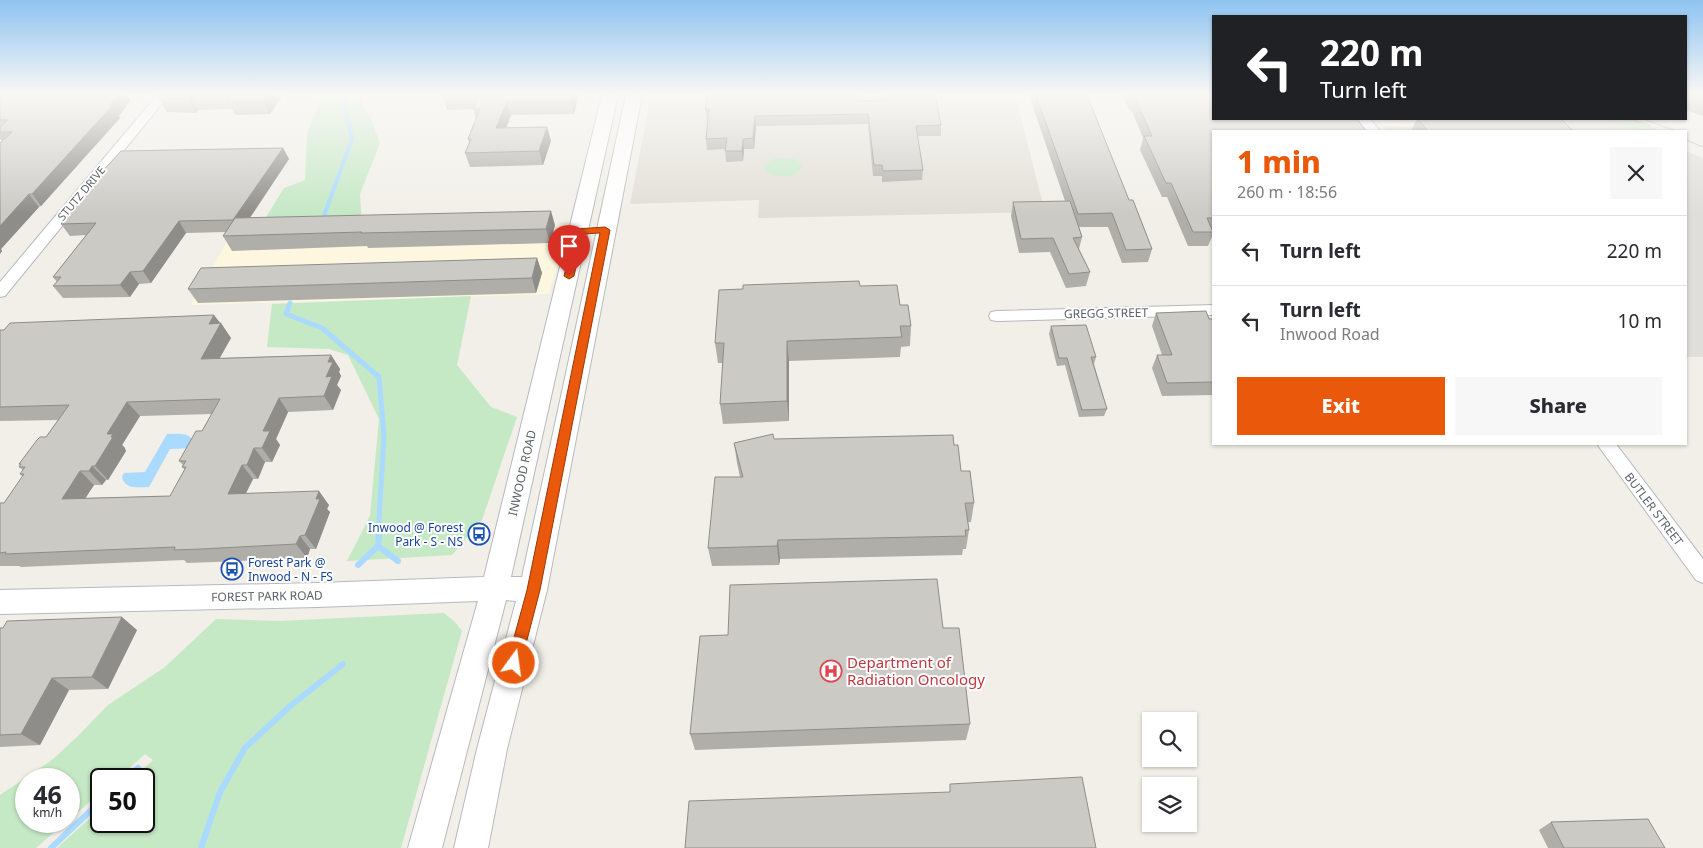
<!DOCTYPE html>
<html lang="en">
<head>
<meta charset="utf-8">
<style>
  body { margin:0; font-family:"Noto Sans",sans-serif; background:#f7f7f7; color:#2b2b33; height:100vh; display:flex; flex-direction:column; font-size:19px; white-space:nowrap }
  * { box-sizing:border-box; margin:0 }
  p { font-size:16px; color:#7c7c81 }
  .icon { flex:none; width:28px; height:28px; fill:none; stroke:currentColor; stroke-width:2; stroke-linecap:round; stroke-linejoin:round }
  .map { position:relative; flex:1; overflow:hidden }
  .sheet { position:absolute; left:1212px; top:130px; width:475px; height:315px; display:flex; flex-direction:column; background:#fff; border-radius:0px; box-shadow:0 1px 4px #0004 }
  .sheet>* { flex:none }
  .hud { position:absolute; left:1212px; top:15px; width:475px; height:105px; border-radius:0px; box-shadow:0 1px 4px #0004; background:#202124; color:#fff; overflow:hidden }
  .buttons { position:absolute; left:1142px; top:712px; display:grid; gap:10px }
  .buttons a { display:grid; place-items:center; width:55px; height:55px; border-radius:0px; background:#fff; box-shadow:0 1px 4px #0004; font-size:25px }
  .speed { position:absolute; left:15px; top:768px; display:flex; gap:10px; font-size:25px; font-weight:700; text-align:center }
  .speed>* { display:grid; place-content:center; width:65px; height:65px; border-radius:50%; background:#fff; box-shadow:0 1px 4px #0004; line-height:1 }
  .speed small { font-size:12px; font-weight:400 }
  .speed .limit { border:2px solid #111; border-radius:8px; background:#fff; color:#111 }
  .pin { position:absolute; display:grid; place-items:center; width:42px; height:42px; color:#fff; margin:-51px -21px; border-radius:50% 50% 50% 0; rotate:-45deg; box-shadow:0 0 5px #0007 }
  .pin .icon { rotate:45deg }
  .me { position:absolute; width:55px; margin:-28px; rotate:14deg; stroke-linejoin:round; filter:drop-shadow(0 0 4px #0008) }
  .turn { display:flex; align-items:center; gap:18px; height:105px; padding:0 25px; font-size:22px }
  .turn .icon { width:65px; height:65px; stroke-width:2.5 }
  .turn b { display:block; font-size:35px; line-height:42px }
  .round { display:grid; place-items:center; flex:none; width:52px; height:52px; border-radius:0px; background:#f7f7f7 }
  .summary { display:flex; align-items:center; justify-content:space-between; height:85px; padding:0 25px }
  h1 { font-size:30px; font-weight:800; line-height:38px; color:#ea580c }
  .cta { display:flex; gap:10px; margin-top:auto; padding:10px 25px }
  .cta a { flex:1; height:58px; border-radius:0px; background:#ea580c; color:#fff; font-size:20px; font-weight:800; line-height:58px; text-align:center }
  .cta a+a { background:#f7f7f7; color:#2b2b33 }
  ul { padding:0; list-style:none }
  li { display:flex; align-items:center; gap:15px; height:70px; padding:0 25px; border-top:1px solid #e1e1e2 }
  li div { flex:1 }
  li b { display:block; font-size:19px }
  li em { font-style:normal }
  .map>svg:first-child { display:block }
  .commercial { fill:#fef7e0 }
  .industrial { fill:#e0deda }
  .education { fill:#e1ded6 }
  .green { fill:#c5e8c5 }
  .water { fill:#aadaff }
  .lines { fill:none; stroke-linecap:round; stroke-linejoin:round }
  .stream-far2 { stroke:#aadaff; stroke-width:4 }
  .stream-far1 { stroke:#aadaff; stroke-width:5 }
  .stream { stroke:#aadaff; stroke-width:6 }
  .street-casing { stroke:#b5b8bc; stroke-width:2 }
  .secondary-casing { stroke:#b6babf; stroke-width:2 }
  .street { fill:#fff; fill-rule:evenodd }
  .secondary { fill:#fff; fill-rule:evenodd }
  .tram { stroke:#b6b7b8; stroke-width:1 }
  .wall { fill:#afaea9; fill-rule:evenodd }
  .shaded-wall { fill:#8f8d8a }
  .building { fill:#cccac5; stroke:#8f8d8a; fill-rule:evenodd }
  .route { fill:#ea580c; stroke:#983908 }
  .labels { text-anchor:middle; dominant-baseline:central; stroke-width:4; stroke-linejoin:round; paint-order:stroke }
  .far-street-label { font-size:11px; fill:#5f6368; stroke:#fff }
  .street-label { font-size:12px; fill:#5f6368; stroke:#fff }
  .transit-label { font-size:12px; fill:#164399; stroke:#fff; text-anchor:end }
  .near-health-label { font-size:15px; fill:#be3a42; stroke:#fff; text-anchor:start }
</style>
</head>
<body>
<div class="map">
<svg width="1703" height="848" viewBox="0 0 1703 848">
  <rect width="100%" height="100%" fill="#f1efe8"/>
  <path class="commercial" d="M1378,119H1507L1428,127L1383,126Z
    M569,224L549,294L191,305L231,235L362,228Z"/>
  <path class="industrial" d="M1507,119H1607L1637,131H1387L1383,126L1428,127Z
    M1686,151L1703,158V357H1686Z"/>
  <path class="education" d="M651,95H1015L1045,212L758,218L759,200L630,204Z"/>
  <path class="green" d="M322,95H363L362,106L371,119L380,143L360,194L362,228L258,230L284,188L305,180L307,133Z
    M1607,119H1629L1661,131H1637Z
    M779,158L796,159L802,165C798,181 777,178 765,171L764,166L773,159Z
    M471,296L457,365L491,407L517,417L482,520L452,555L347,561L370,516L379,419L348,355L329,349L267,347L272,304Z
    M444,613L455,622L462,631L401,848H57L101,808V821H144V779H133L153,760L145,754L117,779H101V792L69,820V779H26V821H67L36,848H0V795L52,760L77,737L108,705L165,667L216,619L280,621Z"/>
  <path class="water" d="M167,434C177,434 187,432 193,440V448L170,449L149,487C138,487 125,490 122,477L124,473L145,472Z"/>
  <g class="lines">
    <path class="stream-far2" d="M322,221L352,139L344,105L345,95"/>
    <path class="stream-far1" d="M290,303L286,314L322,328L379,377L384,436L378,537"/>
    <path class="stream" d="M379,536L378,546L398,561
      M358,565L378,546
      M126,779L138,768
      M51,848L101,801
      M201,848L220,792L245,748L289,707L343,664"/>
    <g class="street-casing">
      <path id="street" d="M157,95H169L5,296L0,297V282Z
        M1358,119H1370L1380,131H1367Z
        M1214,305V315L997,321L991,320L989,316L991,312L997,311Z
        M1597,444H1616L1703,559V583L1696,580Z"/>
    </g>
    <g class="secondary-casing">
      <path id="secondary" d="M602,95H618L511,577H522L626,95H642L547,590L507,749L488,848H454L477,749L516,601L506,600L442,848H408L478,601L317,607L0,614V590L317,583L484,577Z"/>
    </g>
    <use href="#street" class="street"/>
    <use href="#secondary" class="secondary"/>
    <path class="tram" d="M1631,119L1650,126
      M1643,119L1676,131
      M1686,140L1703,147"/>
  </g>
  <path class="wall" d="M0,95H127L130,101L119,116L120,118L41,206L39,207L1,249L2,251L0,254L2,141L0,139Z
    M161,95H283L270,114L235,115L232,109L198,110L196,113L167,112L158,98Z
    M442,95H579L574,114L511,115L506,128L547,127L551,141L543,165L470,167L465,153L469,143L468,139L476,119L473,109L447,110L442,96Z
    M885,95H935L941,125V136H917L923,170L922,180L882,182V176H873L868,124L756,126L754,149H744L743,161L726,162L725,149L707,150L706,139L708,119H707L705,109L858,101L886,100Z
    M1029,95H1087L1129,200L1152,249L1148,262L1122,263L1108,227H1079L1082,237L1079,249L1090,272L1086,286L1066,288L1050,252L1019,253L1011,216L1013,202L1065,201Z
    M1122,95H1214V232L1208,246H1188L1167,197H1162L1140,150L1143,138L1132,111H1130Z
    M1686,95H1703V116L1686,110Z
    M1417,119H1561L1573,131H1411Z
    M283,148L289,159L250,218L555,225L550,243L368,248L367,246L232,251L223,236L226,232L186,233L151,283L139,284L130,297L63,298L53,286L57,282L53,277L86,235L70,236L61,224L91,188L89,186Z
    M537,258L542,273L536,293L198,303L188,289Z
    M860,286L900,305L911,326L910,346L901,347L900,357L789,361V421L723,424L720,404L723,363H718L715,343Z
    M1156,313L1214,319V395L1162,396L1152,368L1157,355H1162L1152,326Z
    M220,323L231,338L220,358L331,355L340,369L339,372L341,376L337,385L341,390L333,410L288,412L276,439L280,445L272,462H265L258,479H253L246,493L329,505L327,509L330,512L316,549H310L307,558L214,562L187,563L184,560L21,567L19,566H0V503H4L23,477L20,474L23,470L19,467L20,465L19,464L46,437L58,420L0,421V330ZM212,414L202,431L179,461L183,465L182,467L185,470L170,496L85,498L94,485H102L106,480H108L126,451L125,449V448L122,445L140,416Z
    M1051,326L1096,357L1094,364L1107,409L1104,416L1079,417L1065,365L1057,366L1049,334Z
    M774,439L954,445L961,471L974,503L971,522H968L969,530L966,549H963L962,555L780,559L779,565L712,566L708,548L740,477L737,463L734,443Z
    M0,628L137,630L108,689L69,690L40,745L0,747Z
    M943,628L970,724L966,740L695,750L690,734Z
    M1551,822L1665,848H1548L1539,830Z"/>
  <path class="shaded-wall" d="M118,95H127L130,101L119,116L120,118L41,206L32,194Z
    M267,95H283L270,114L263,100Z
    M572,95H579L574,114L570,100Z
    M190,96L198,110L196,113L188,99Z
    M507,101L511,115L501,142L496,128Z
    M755,116L756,126L754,149L753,138Z
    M547,127L551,141L543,165L539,151Z
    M743,139L744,149L743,161L742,151Z
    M283,148L289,159L240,232L233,220Z
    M29,194L39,207L1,249L2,251L0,254V226Z
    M551,211L555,225L550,243L546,229Z
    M179,221L186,233L151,283L143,271Z
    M537,258L542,273L536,293L532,278Z
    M130,272L139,284L130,297L120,285Z
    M214,315L221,324V323L231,338L211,373L201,359L209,324Z
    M787,341L789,361V421L787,401Z
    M331,355L340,369L339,372L341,376L337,385L341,390L333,410L324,396L328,362Z
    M279,398L288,412L276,439L280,445L272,462L262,448L263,431Z
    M127,402L140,416L122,445L125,448V449L126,451L108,480L95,466L107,434Z
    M254,448L265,462L258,479L247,465Z
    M242,465L253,479L239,507L228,494Z
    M92,466L106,480L102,485L89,471Z
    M80,471L94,485L76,513L62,499Z
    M319,491L329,505L327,509L330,512L316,549L305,535L316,499Z
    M300,536L310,549L307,558L296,544Z
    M778,540L780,559L779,565L777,546Z
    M122,617L137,630L108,689L92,677Z
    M52,678L69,690L40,745L21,734Z"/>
  <path class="building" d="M0,95H118L109,106H112L32,194H29L0,226V143L12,132H0V127L8,120H0Z
    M161,95H267L263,100L227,101L232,95L190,96L188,99L158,98Z
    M442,95H572L570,100L507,101L496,128L547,127L539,151L465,153L471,139H468L480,109H473L479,95L442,96Z
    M707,95H857L858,101L887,100V95H935L941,125L916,126L923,170L883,171L882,165H874L868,114L755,116L753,138L743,139L742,151H725L727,138L706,139L709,109H705Z
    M1036,95H1087L1129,200H1133L1152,249L1126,250L1112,213L1078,214Z
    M1131,95H1214V119H1357L1366,131H1214V218H1207L1213,232H1193L1171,183H1166L1144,136H1152L1135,98H1133Z
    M1693,95H1703V99Z
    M1418,119H1561L1573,131H1428Z
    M283,148L233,220L179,221L143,271L130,272L120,285L53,286L61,277H53L96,223L61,224L93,186H89L121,151Z
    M1070,201L1082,237L1073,238L1090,272L1069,274L1053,238L1021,239L1013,202Z
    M551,211L546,229L361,233L362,232L223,236L235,218Z
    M537,258L532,278L188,289L201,268Z
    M859,281L860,286L897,285L900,305H908L911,326H900L902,337L787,341V401L720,404L724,343H715L719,290L743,289V285Z
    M1206,311L1209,319H1214V382L1167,383L1157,355H1172L1156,313Z
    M214,315L209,324L221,323L201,359L331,355L328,362H333L326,377L332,376L324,396L279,398L263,431H270L262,448H254L247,465H242L228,494L319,491L316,499H320L305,535L300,536L296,544L201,549L174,550L175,547L5,554L6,552L0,553V503H4L24,474H20L25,467H19L21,464H19L37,440L40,437H46L69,405L0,407V330H4L10,323ZM220,399L202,431H196L179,461H186L182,467H186L170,496L62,499L80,471H89L92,466H95L113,437H111L113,434H107L127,402Z
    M1086,325L1096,357H1091L1107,409L1082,410L1067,358H1059L1051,326Z
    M773,434L774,439L953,435L954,445H958L961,471H970L974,503H965L969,530H965L966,536L778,540L777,546L708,548L715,477H743L734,443Z
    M937,579L943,628H959L970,724L690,734L700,636L728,635L730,585Z
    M122,617L92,677L52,678L21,734L0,735V628H3L7,621Z
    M1082,777L1096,848H685L689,801L950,792V784Z
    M1648,819L1665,848H1564L1551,822Z"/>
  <linearGradient id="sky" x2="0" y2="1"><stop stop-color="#8fc3f1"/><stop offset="0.44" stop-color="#f9f8f5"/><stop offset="1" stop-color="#f9f8f5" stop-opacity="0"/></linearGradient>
  <rect width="1703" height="214" fill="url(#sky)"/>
  <path class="route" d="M605,227L610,230L540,590L521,663L519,667L514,669L509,667L507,663L527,590L600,233L583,234L574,276L569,279L564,276L576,229Z"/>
  <defs>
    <g id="bus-ring" transform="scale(1.125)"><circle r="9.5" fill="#fff" stroke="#1a4fb4" stroke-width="1.5"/><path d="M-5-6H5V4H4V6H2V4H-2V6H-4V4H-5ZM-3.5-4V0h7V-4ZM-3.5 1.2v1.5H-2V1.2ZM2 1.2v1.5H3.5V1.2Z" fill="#1a4fb4"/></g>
    <g id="hospital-ring" transform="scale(1.125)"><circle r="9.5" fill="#fff" stroke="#e0444e" stroke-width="1.5"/><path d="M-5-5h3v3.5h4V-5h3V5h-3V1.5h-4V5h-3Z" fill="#e0444e"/></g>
  </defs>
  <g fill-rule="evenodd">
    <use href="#bus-ring" x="479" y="534"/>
    <use href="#bus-ring" x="232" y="569"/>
    <use href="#hospital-ring" x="831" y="671"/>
  </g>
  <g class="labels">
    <g class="far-street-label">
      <text transform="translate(81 193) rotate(-50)">STUTZ DRIVE</text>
    </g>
    <g class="street-label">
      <text transform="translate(1106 313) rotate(-1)">GREGG STREET</text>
      <text transform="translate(522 473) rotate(-77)">INWOOD ROAD</text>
      <text transform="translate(1654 509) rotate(53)">BUTLER STREET</text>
      <text transform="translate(267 596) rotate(-1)">FOREST PARK ROAD</text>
    </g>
    <g class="transit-label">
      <text x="463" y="527">Inwood @ Forest<tspan x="463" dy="14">Park - S - NS</tspan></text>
      <text x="248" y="562" text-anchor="start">Forest Park @<tspan x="248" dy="14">Inwood - N - FS</tspan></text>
    </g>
    <g class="near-health-label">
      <text x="847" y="662">Department of<tspan x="847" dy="17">Radiation Oncology</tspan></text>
    </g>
  </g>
</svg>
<div class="buttons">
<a><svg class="icon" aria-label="search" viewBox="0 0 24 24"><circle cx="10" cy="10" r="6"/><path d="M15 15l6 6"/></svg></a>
<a><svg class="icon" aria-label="layers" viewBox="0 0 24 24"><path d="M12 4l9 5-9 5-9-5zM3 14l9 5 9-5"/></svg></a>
</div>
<div class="speed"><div>46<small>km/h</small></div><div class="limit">50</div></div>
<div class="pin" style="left:569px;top:276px;background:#d93025"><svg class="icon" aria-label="arrive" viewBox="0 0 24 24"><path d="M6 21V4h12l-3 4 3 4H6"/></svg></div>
<svg class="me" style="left:514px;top:663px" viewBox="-20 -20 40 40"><circle r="17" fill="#ea580c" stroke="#fff" stroke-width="3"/><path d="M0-11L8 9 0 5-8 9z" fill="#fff"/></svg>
<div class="hud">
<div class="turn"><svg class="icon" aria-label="left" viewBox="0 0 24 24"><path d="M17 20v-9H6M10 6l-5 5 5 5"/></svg><div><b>220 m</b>Turn left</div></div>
</div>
<section class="sheet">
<div class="summary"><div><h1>1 min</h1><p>260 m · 18:56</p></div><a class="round"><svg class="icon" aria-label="close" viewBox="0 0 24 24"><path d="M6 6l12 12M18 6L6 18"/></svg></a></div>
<ul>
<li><svg class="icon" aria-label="left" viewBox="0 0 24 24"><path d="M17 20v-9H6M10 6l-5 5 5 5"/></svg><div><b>Turn left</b></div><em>220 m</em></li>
<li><svg class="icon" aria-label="left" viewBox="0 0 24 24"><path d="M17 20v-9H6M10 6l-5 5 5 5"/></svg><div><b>Turn left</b><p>Inwood Road</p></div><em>10 m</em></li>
</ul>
<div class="cta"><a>Exit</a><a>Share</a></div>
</section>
</div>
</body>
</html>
